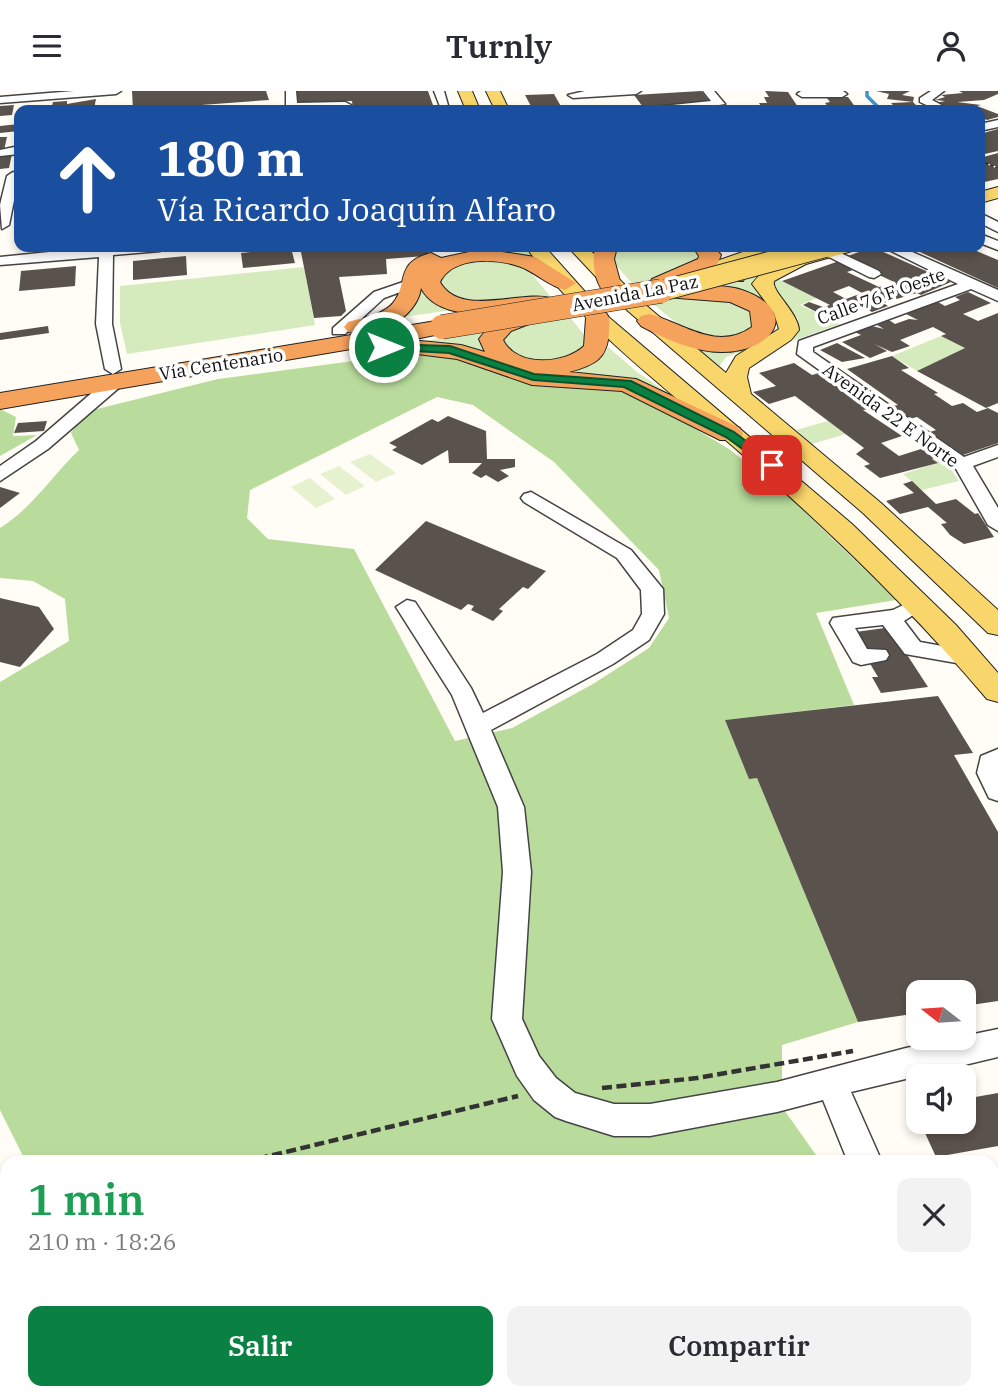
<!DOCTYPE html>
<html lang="es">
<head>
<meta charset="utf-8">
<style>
  body { margin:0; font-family:"IBM Plex Serif",serif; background:#f2f2f3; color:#2b2b33; height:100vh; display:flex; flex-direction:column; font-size:26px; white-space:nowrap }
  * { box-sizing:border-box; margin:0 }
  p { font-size:23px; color:#7c7c81 }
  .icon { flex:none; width:38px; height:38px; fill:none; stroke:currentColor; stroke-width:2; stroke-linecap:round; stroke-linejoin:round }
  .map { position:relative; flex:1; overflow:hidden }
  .details { position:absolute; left:0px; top:1064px; width:999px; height:245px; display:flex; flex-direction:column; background:#fff; border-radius:21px 21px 0 0; box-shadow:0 4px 10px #0003 }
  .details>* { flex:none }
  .top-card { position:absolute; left:14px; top:14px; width:971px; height:147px; border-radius:14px; box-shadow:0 4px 10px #0003; background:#1a4fa0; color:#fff; overflow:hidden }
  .needle { width:46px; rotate:287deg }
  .controls { position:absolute; left:906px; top:889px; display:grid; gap:14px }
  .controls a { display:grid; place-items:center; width:70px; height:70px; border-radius:14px; background:#fff; box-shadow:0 4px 10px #0003; font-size:35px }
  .pin { position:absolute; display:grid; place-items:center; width:60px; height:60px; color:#fff; margin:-30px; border-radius:14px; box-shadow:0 4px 10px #0006 }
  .me { position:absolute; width:77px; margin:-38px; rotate:90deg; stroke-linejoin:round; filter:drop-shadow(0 0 5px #0008) }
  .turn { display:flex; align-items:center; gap:24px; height:147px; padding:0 28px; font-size:32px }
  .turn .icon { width:91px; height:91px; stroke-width:2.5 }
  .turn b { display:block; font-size:49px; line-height:60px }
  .round { display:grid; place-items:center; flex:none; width:74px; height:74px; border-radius:14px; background:#f2f2f3 }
  .summary { display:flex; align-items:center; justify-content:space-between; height:119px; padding:0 28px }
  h1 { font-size:42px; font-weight:600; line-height:52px; color:#1e9e55 }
  .button { display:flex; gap:14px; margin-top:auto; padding:14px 28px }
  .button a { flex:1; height:80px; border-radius:14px; background:#0b8043; color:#fff; font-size:28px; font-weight:600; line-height:80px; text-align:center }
  .button a+a { background:#f2f2f3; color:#2b2b33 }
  header { display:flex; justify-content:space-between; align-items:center; height:91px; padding:0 28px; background:#fff; font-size:32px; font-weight:600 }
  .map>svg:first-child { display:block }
  .green { fill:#d5ebbd }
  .forest { fill:#b9dc9c; fill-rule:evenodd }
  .pitch { fill:#e6f2cf }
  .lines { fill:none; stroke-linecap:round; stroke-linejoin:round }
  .stream { stroke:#3f96cf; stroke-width:3.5 }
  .building { fill:#5a524d; fill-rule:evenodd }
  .minor-casing { stroke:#444; stroke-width:3 }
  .major-casing { stroke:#222; stroke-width:2 }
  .highway-casing { stroke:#222; stroke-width:2 }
  .path-far1 { stroke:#333; stroke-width:2; stroke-dasharray:3.5 2; stroke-linecap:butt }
  .path { stroke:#333; stroke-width:4.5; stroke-dasharray:10 4.5; stroke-linecap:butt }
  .minor { fill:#fff; fill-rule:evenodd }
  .major { fill:#f9d66b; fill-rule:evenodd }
  .highway { fill:#f5a25d; fill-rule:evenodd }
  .major-bridge-casing { stroke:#222; stroke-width:22; stroke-linecap:butt }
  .highway-bridge-casing { stroke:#222; stroke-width:25; stroke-linecap:butt }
  .major-bridge { stroke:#f9d66b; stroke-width:20 }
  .highway-bridge { stroke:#f5a25d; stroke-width:24 }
  .route { fill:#0b8043; stroke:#07532c; stroke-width:2 }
  .labels { text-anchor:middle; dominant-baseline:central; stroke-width:7; stroke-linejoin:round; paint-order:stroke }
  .far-street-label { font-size:18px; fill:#111; stroke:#fff }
</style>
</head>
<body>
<header><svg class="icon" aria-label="menu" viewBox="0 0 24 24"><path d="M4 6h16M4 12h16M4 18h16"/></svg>Turnly<svg class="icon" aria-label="person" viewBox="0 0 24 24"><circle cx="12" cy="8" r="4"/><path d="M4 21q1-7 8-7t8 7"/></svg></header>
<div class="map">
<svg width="998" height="1309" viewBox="0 0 998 1309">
  <rect width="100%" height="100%" fill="#fffdf5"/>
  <path class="green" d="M497,156H526L536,171C504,163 439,151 422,191L429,207L452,219L403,226C418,215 410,200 416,186C428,160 474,162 497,156Z
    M618,156H692L702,167L657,188L632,192L614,172L612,161Z
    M497,170L526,176L550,205C507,211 478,218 438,197L439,186L459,173Z
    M304,176L315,234L127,263L120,232V195Z
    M756,182L754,197L777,221L782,235L763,253L726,266L715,281L679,251L762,248L776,240L778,233L768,216L709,196Z
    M778,188L817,207L800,214L840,233L792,250L798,237V227L782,213L769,191Z
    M681,206L744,212L756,226L752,239C704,257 688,242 652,212Z
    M569,225L589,250L576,267C544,269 524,276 502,250C518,230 544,230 569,225Z
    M495,232L486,259C517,266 592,294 608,256L637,281L692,318L558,285L399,254L467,243Z
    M941,245L965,257L917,280L892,265Z
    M828,330L846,343L812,353L796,339Z
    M936,366L950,377L959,390L922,399L903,383L937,372L932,368Z"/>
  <path class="forest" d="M413,262L464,268L491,281L526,291L612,296L639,304L729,358L784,401L896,509L816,522L854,614L725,629L749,687H757L858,931L782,954V1016L821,1071H26L0,1019V591L69,550L65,508L33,490L0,487V437C32,417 52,385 79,359L71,342L85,321L218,288ZM437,306L473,314L554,371L659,479L669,527L649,557L593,593L512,637L455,650L354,458L268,448L247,427L250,399Z
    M0,318L16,326L13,345L37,344L0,365Z
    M332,1302H802L788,1309H334Z"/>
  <path class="pitch" d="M370,363L396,382L376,391L350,371Z
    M339,375L365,395L346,404L320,383Z
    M310,387L335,408L316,417L291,396Z"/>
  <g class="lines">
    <path class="stream" d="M867,0V5L881,19"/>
  </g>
  <path class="building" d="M132,0H266L269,9L133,19Z
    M295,0H428L434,17L353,19L352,10L296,12Z
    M701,0L711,12L643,16L634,4Z
    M765,0L788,1L800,19H763L759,12H767L764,6H769Z
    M876,0H910L902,4L914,6L913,11L887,8L889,3Z
    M959,0H998V3L984,9L957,11L981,14L977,15L998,23V26L987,29L980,26V19H956L936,12L945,10L935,9L945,6L941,4L963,2Z
    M554,3L563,19H533L525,4Z
    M826,6H848L856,17L831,19L825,12L830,11Z
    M96,8L94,18L80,19L81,15L51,19L53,11L67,10V13Z
    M913,11L918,16L898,19L891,12Z
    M14,14L12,24L0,25V15Z
    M19,33V40L0,42V35Z
    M998,38V60L980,64V43Z
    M0,46H7L3,64L12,63L9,77L0,78Z
    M998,62V76L980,70V67Z
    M986,73L998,78V88L980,92V75Z
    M300,156H432V158H428L429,163H424L425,165L386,168L387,183L339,186L346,220L341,225L314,227Z
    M872,156L951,191L921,204L917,202L883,212L888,215L872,221L861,215L828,227L803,214L809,211L823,216L830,214L782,190L842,169L859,177L847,181L879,196L894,191L843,167ZM849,195L862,202L846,208L833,201Z
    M909,156H967L998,169V197Z
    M291,157L295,172L243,177L241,162Z
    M186,165L187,184L133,189V170Z
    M76,175L75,195L19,200L21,180Z
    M968,201L991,212L963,223L978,230L998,222V312L986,317L917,280L965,257L941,245L946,243L933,236L900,249L910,255L892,261L874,253L887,260L870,267L842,251L861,244L855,241L872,235L884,238L877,234L889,229L895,233L909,228L918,229L906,223L938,211L945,215L960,209L955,206Z
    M48,235L49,242L0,249V242Z
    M837,252L865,267L842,271L820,259Z
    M892,265L909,277L901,279L938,302L934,303L952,315L963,312L977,321L988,317L998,322V352L963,364L930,341L936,339L917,326L910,328L892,315L898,314L847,278Z
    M794,272L812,284L819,282L868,318L863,319L902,345L881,352L899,365L924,357L936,366L932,368L938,372L880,387L864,375L870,373L856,363L864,357L795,305L769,313L753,301L776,295L759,282Z
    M448,325L486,340L487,368H515V376L500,379L509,385L498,391L486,384L481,387L472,382L482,372H449L448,359L422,374L392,359L397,356L389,352L432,328L438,331Z
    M47,330L44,340L14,342L18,332Z
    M912,390L936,413L956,408L975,423L978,422L994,446L964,453L950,444L941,433L947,432L928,416L900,423L886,410L914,402L903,393Z
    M0,396L20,402L0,417Z
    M426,430L546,480L528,498L523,496L499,518L503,520L493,530L471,519L474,515L468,513L461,519L375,479Z
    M0,507L39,516L54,538L20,576L0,571Z
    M899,535L902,556L928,596L881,602L872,586H878L863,561L841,543Z
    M938,605L973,662L954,664L998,741V910L964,915V901H919V922L858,931L757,687L749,688L725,629Z
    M998,1002V1055L936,1066L920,1031H964V1008Z
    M242,1302H280L281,1309H226Z"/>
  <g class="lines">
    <g class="minor-casing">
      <path id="minor" d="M74,0H121L116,3L0,12V6Z
        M286,0H296L297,12L345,11L351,14L345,17L292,18L286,15Z
        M434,0H444L449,18H441Z
        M585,0H641L636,3L573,7L568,4Z
        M703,0H714L725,13L687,19H647L653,16L711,10Z
        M801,0H843L847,3L842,6H802L797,3Z
        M931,0H944L932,9L951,19H937L920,11V7Z
        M998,29V36L980,40V33Z
        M19,55V63L0,65V59Z
        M13,81L19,85L9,134L2,138L0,114L7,85Z
        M980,122L998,131V141L980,132Z
        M980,143L998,150V159L980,152Z
        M99,156H167L160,160L113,164L112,233L121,278L113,283L105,278L96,233L99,166L0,174V166Z
        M883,156H901L998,199V210L971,198L813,256V261L964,366L998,354V366L973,375L998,417V440L988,434L955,376L797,263L799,250L958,193Z
        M830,157L879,180L881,183L874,187L869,186L825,164L823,161Z
        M409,189L416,193L414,196L384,207L345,243H333V237L374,201Z
        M115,286L121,287L123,291L121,295L48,358L0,390V375L36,350L109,287Z
        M531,401L631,459L663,498L664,523L649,549L613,573L491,639L524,716L531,781L522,928L539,965L556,987L575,1002L614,1013H650L777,991L906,957L998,938V966L851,1001L882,1071H848L823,1009L777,1021L650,1045H614L566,1030L555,1026L534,1009L517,985L492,928L503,781L498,716L452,604L396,516L407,509L415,511L471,597L483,622L597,563L633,539L642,523L641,499L617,467L524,411L521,407L524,403Z
        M919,506L930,513L904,530L920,551L976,561L979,566L976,571L968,574L905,563L883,534L855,537L867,558L886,559L889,564L886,569L861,574L853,571L830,532L833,527L893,519Z
        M998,658V710L989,707L977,682L981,665Z
        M0,1095L7,1098V1143L0,1140Z
        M54,1302H92L94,1309H56Z
        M138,1302H176L179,1309H141Z
        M920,1302H960L957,1309H917Z"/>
    </g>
    <g class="major-casing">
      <path id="major" d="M458,0H472L480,19H466Z
        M486,0H500L509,19H495Z
        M998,96V107L980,112V101Z
        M526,156H545L605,223L852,433L956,534L998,582V611L987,608C910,517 826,436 736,358C664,295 582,235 526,156Z
        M568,156H587L642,211L726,282L736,265L779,238L774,222L752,193C775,161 819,156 855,156L852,160L806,173L774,190C771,200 798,221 799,239L791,249L749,277L747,286L751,303L881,412L998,519V544L988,542L863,422L628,220Z
        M757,156H782L779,160L727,179L743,182L745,186L743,190L716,189L706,177L708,173Z"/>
    </g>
    <g class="highway-casing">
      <path id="highway" d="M595,156H617L614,168L621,194L618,199H602C594,186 592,170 595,156Z
        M693,156H714L721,164C715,184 695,188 677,194C697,195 723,193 742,199C802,220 773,261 722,261C694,261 665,248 641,235L637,230L641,225L649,223C684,232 716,261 752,236L750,220L730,211L653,205L649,193L652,188L698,168L699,165Z
        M483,158L535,166L576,192L565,199C549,195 536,182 521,176C497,167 453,165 440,191C460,227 520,199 551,207L554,212L548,218L551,221L547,226L511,240L503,249C517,277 565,273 584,255L586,227L590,222H606C611,228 609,232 609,239C608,268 595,274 569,281L636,288L740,337L743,343L740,349H720L622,300L532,294L457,268L393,260L390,255L392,251L0,318V302L442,229L450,231L454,236L450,241L410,249L461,254L485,261L479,248C490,233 501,228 517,221C487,224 437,228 421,197C417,227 376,248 348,241L344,236L348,231C362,227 383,224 393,212C409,193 394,171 431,162L441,167Z"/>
    </g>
    <path class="path-far1" d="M980,70L998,77"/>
    <path class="path" d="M602,997L697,987L853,960
      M244,1071L518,1005
      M0,1240L7,1235"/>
    <use href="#minor" class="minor"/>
    <use href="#major" class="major"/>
    <use href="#highway" class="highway"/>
    <g class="major-bridge-casing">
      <path id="major-bridge" d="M661,200L825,156"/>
    </g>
    <g class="highway-bridge-casing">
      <path id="highway-bridge" d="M442,236L661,200"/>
    </g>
    <use href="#major-bridge" class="major-bridge"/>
    <use href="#highway-bridge" class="highway-bridge"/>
  </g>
  <path class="route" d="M384,253L450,255L534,283L631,290L734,341L778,374L767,376L726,346L624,296L533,289L449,262L380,258L379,256Z"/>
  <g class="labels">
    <g class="far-street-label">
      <text transform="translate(635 202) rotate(-11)">Avenida La Paz</text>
      <text transform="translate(881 205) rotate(-20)">Calle 76 F Oeste</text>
      <text transform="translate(221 273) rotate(-9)">Vía Centenario</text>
      <text transform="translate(891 324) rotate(36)">Avenida 22 E Norte</text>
    </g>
  </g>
</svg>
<div class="controls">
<a><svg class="needle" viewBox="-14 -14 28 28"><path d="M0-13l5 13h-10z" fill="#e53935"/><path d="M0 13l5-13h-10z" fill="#7c7c81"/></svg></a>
<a><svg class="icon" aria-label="sound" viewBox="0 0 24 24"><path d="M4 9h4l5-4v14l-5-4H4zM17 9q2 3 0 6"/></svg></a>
</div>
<div class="pin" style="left:772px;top:374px;background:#d93025"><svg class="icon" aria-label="arrive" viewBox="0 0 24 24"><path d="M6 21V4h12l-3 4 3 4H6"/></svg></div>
<svg class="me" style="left:384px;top:256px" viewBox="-20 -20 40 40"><circle r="17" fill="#0b8043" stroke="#fff" stroke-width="3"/><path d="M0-11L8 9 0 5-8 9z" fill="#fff"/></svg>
<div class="top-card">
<div class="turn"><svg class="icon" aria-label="ahead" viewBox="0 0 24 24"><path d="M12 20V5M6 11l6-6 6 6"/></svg><div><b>180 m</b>Vía Ricardo Joaquín Alfaro</div></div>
</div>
<section class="details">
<div class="summary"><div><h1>1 min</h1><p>210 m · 18:26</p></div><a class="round"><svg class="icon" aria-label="close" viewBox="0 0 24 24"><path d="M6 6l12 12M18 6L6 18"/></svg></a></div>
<div class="button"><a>Salir</a><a>Compartir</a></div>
</section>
</div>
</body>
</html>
